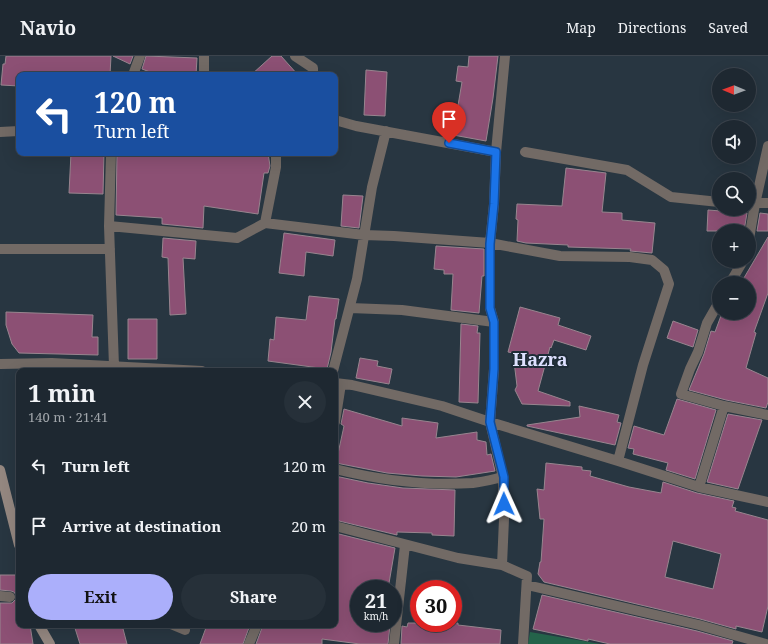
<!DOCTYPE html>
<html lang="en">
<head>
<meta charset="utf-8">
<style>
  body { margin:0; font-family:"Noto Serif",serif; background:#263039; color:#f1f3f6; height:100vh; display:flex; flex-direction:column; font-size:15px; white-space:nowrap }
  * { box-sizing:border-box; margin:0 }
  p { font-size:13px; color:#a1a6ab }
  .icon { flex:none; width:22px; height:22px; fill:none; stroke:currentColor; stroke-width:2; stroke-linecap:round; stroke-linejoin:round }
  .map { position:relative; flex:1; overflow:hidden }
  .sheet { position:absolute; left:16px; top:312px; width:322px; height:260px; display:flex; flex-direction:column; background:#1e2831; border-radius:8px; box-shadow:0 4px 16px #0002,0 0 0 1px #3c444d }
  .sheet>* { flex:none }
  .guide { position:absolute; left:16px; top:16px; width:322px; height:84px; border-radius:8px; box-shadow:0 4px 16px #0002,0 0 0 1px #3c444d; background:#1a4fa0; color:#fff; overflow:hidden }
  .needle { width:26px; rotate:271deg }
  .tools { position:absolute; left:712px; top:12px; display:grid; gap:8px }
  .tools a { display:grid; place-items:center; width:44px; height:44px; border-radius:50%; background:#1e2831; box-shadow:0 4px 16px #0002,0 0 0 1px #3c444d; font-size:20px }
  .speed { position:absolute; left:350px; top:524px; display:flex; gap:8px; font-size:20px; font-weight:700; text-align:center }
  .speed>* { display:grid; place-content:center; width:52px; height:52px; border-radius:50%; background:#1e2831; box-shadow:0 4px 16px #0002,0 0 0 1px #3c444d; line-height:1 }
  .speed small { font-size:10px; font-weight:400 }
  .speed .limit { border:6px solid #d22; background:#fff; color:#111 }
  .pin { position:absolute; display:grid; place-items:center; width:34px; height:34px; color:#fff; margin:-41px -17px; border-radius:50% 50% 50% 0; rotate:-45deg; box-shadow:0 0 4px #0007 }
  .pin .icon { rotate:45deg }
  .me { position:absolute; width:44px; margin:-22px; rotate:359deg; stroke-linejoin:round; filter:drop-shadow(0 0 3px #0008) }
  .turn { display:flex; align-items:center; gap:14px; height:84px; padding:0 12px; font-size:18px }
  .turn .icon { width:52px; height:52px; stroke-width:2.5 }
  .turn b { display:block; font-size:28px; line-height:34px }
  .round { display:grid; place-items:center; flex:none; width:42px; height:42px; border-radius:21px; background:#263039 }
  .head { display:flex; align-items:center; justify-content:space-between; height:68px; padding:0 12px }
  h1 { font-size:24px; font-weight:700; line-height:30px }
  .primary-button { display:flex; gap:8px; margin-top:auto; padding:8px 12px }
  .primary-button a { flex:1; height:46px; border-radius:24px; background:#abaffb; color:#111; font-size:16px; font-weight:700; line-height:46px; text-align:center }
  .primary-button a+a { background:#263039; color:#f1f3f6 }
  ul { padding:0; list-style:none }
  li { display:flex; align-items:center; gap:12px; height:60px; padding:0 12px }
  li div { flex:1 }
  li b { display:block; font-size:15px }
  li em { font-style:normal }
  header { display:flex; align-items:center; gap:24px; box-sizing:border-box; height:56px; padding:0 20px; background:#1e2831; border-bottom:1px solid #3c444d }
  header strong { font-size:19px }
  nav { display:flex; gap:22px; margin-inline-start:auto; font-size:14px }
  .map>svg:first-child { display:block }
  .green { fill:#24634a }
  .building { fill:#8c5074; stroke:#98858f; fill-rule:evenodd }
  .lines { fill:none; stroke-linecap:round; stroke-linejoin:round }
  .street { stroke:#726a65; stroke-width:10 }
  .secondary { stroke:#948780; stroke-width:10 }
  .route-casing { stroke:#114b97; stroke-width:10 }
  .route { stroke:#1a73e8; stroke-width:7 }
  .labels { text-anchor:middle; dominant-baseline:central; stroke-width:4; stroke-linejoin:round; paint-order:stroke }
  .district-label { font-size:18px; font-weight:bold; fill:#dee1ff; stroke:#1e2c37 }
</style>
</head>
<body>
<header>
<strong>Navio</strong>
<nav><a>Map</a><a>Directions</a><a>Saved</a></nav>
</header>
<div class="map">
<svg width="768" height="588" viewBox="0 0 768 588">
  <rect width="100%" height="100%" fill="#283641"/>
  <path class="green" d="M530,576L601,588H528Z"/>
  <path class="building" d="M6,0H111L110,19H19V30L1,29L3,8H5Z
    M113,0H133L130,8Z
    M146,0L197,2L196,19H158L142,13Z
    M272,0H281L298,19H251Z
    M469,0H498L493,42L486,85L453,79L462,26L456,25L458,10L468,11Z
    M366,14L387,16L385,60L364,59Z
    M71,97H104L103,138L69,137Z
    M117,97H268L270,110L268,117H264L258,158L204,150L203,172L162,168V162L116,159Z
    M566,112L606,117L602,156L622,157V164L655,167L652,197L630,195L631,193L568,191V189L526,187L517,185L518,164L516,163L517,148L562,150Z
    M343,139L363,140L359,172L341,170Z
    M708,154L747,157L744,175H707Z
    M760,157L768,158V175H757Z
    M284,177L335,184L333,200L306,196L304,220L279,217Z
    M768,181V237L754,276L756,277L746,312L768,322V346L766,352L726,344L689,334L704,298L711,275L715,276L722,257H749V227H741Z
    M163,182L196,185L195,203L183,202L186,258L170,259L168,202L162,201Z
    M436,190L484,193V220H482L479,257L451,254L453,218H444V214L434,213Z
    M309,240L339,243L336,263H335L331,296L327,313L268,305L270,283L274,284L276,261L306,264Z
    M520,251L560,262L558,269L591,280L586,294L554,284L551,292L550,291L538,335L570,346V350L522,348L515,334L517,330L513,297L508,296Z
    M6,256L93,259L92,281H98V299L19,297L12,288L6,269Z
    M128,263H157V303H128Z
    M673,265L698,274L693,291L667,282Z
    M461,268L478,270L477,277H480L478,347L459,346Z
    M360,302L378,305L377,310L392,313L389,328L356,322Z
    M677,343L716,354L695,423L666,414L668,407L633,398L634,393L628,392L634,370L664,379Z
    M579,350L619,359L617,366L621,367L615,389L527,370V369L580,361Z
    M344,353L402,370V362L438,367L436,382L477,376V384L486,386L487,399L491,398L495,415L456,421L422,420L387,417L336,407L344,370L341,368Z
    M728,358L762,364L738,433L707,426Z
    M546,407L582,411V414L591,415L590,420L629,431L661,437L663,426L697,437L734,445L732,451L736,452L735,455L768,464V550L762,576L736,570V573L700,563L544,526L538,518L540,506H541L544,463H540L537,433L544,434ZM673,485L721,498L713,533L665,521Z
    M335,420L368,427L403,432L455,434L454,480L432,479V477L397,476V479L335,464Z
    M335,477L395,492L388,533H359V567L390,569L388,588H360L322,583V588H256L263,569H335Z
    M0,519H16V539L14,536L11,535L0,534Z
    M542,539L697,575L733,585L732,588H610L588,583V585L533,573Z
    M16,543V548H19V569H30L33,588H0V547H12Z
    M408,567H458V569L501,574L500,588H401L402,570L407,571Z
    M74,569H122L127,588H80Z
    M207,569H250L243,588H200Z"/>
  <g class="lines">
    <path class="street" d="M295,0L313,12V19
      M505,0L496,96L494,148L490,187V252L494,266V313L490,366L503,421L504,463L502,509L527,520L523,588
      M133,19L140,0
      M204,19V0
      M335,64L356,70L496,96
      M0,76L19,75
      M525,96L627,114L671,141L719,146
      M111,97L109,170L114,310
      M749,147H768
      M265,167L276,111V97
      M109,170L237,182L265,167L364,179L394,180L490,187L560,200L630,201L652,204L664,214L669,228L643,309L618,405
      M749,183L755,148L768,90
      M0,193H110
      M730,227L743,205
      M350,252L402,254L494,266
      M0,308L52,307L202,315
      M333,315L357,223L372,131L386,75
      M335,327L352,329L442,350L490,366L618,405L699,431L768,446
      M724,350L768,359
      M335,366L341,328
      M335,413C379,424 428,430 473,427C483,426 494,423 503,421
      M699,431L724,350L681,338L690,313L698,296L707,267L719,246
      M335,470L458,502L502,509
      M527,529L699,569L766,588
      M0,540L10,541
      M173,569L185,574
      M249,588L257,569
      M394,588L405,489"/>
    <path class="secondary" d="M0,414L19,489
      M39,569L50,588"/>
  </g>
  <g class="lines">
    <g class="route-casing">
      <path id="route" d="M449,87L496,96L494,148L490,188V252L494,266V313L490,366L504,421V448"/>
    </g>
    <use href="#route" class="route"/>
  </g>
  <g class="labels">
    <g class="district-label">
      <text x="540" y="303">Hazra</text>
    </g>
  </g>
</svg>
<div class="tools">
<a><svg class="needle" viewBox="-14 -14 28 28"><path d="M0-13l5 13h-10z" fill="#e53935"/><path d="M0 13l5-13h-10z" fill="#a1a6ab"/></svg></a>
<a><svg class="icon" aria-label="sound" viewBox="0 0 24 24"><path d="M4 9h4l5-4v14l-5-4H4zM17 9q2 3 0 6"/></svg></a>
<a><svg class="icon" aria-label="search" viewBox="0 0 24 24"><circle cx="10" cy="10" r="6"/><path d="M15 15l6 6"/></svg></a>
<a>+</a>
<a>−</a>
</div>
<div class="speed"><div>21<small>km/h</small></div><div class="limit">30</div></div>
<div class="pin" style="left:449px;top:87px;background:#d93025"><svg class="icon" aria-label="arrive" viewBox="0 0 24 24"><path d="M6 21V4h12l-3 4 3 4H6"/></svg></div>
<svg class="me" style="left:504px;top:448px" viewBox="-20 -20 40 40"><path d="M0-17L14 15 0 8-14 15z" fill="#1a73e8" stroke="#fff" stroke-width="4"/></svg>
<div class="guide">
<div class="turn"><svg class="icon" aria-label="left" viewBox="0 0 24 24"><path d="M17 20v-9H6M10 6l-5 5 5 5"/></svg><div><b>120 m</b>Turn left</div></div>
</div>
<section class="sheet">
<div class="head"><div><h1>1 min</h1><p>140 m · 21:41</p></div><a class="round"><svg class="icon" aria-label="close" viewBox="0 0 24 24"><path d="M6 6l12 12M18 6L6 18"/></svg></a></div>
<ul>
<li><svg class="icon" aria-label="left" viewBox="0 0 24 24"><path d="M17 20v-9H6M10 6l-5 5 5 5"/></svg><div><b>Turn left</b></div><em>120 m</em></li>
<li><svg class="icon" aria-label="arrive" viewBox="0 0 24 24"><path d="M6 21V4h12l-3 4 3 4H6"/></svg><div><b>Arrive at destination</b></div><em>20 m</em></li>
</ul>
<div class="primary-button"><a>Exit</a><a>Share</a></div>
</section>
</div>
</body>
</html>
